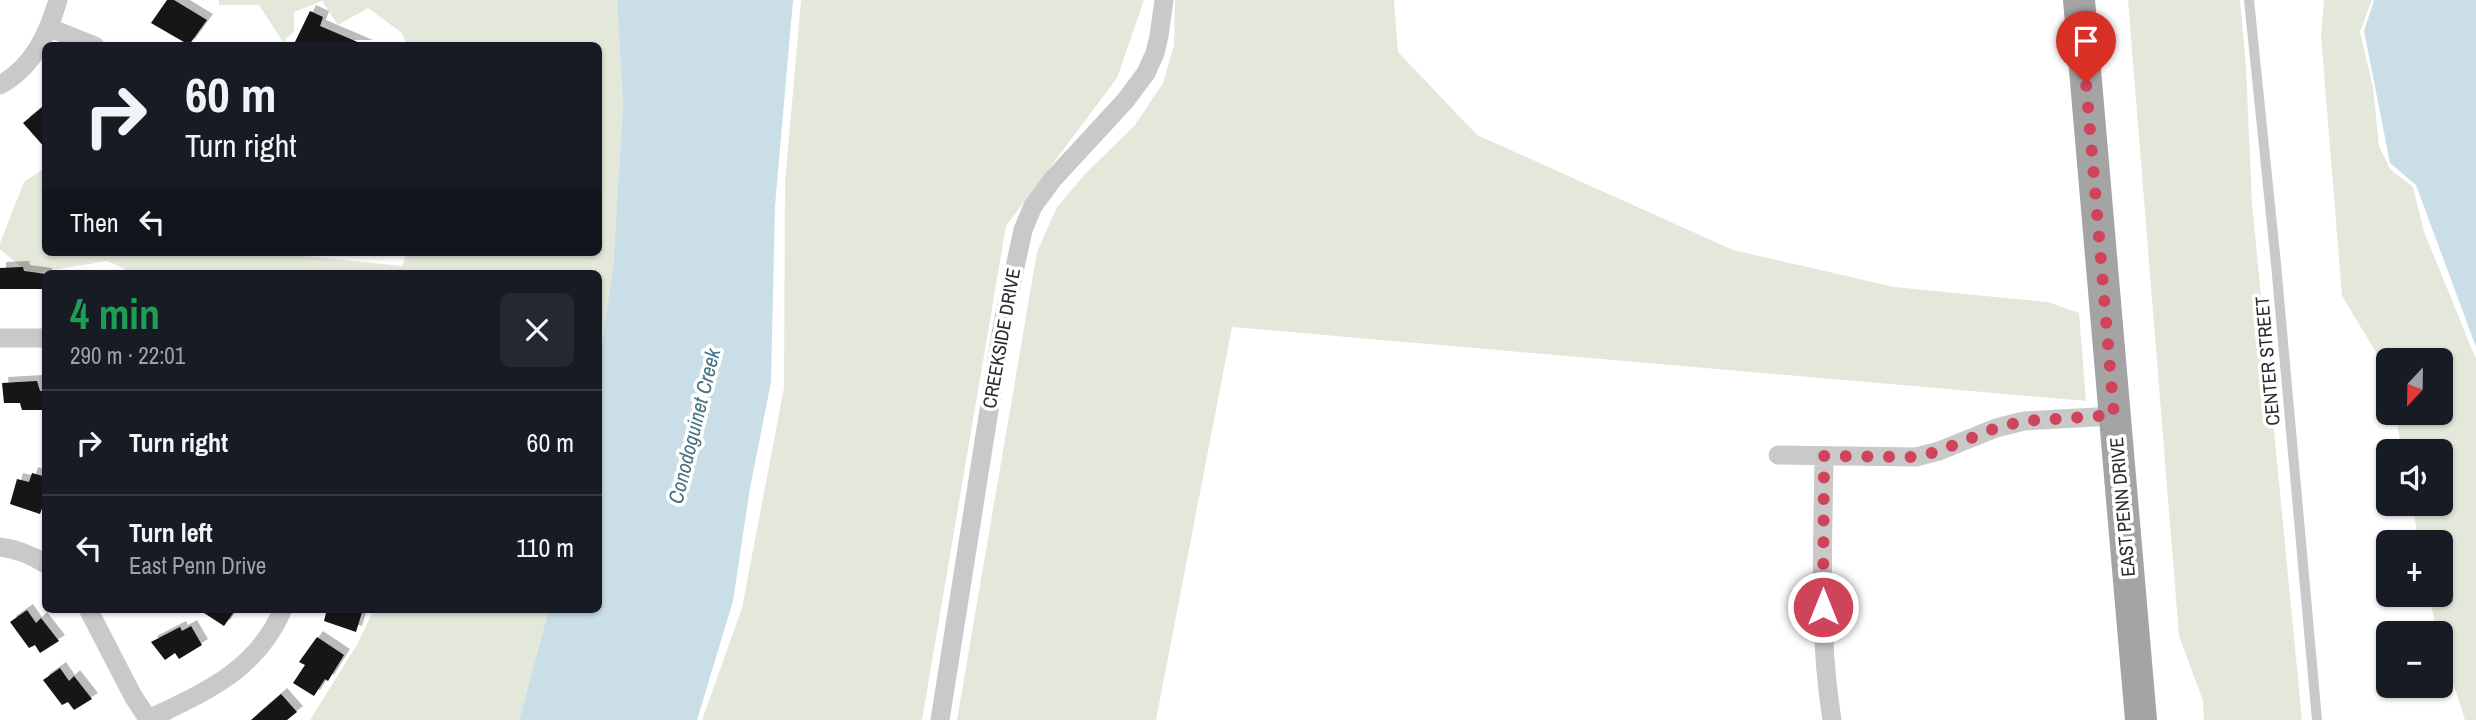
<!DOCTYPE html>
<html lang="en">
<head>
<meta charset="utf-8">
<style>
  body { margin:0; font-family:"Archivo Narrow",sans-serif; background:#242831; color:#f1f3f6; height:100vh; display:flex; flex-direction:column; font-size:26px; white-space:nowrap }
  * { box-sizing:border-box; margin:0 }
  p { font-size:23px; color:#9ea1a6 }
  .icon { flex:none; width:38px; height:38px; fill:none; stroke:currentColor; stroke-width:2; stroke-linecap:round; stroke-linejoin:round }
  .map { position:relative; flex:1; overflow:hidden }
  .details { position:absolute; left:42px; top:270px; width:560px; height:343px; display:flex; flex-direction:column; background:#171b24; border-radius:10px; box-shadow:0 2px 5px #0004 }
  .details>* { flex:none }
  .hud { position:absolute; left:42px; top:42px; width:560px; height:214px; border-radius:10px; box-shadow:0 2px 5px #0004; background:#171b24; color:#f1f3f6; overflow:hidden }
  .needle { width:46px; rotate:202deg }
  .fabs { position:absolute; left:2376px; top:348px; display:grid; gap:14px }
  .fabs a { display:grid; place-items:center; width:77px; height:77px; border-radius:10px; background:#171b24; box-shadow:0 2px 5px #0004; font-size:35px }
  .pin { position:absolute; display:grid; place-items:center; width:60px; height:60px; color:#fff; margin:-72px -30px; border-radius:50% 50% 50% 0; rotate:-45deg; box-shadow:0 0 7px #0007 }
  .pin .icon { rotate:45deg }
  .me { position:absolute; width:77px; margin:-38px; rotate:0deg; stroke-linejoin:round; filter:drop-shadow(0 0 5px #0008) }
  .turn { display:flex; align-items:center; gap:24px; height:147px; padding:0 28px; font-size:32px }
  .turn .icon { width:91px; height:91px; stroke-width:2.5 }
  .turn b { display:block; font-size:49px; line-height:60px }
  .then { display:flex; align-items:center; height:66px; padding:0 28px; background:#0003; gap:14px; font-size:26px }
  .round { display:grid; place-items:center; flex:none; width:74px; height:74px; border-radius:10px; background:#242831 }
  .head { display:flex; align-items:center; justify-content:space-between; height:119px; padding:0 28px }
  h1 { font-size:42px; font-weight:700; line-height:52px; color:#1e9e55 }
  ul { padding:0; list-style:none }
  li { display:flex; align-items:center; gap:21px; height:105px; padding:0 28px; border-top:2px solid #363941 }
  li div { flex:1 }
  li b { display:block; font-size:26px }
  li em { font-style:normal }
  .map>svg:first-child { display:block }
  .green { fill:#e4e8db }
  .water { fill:#c9dee6 }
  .building { fill:#131313; filter:url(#shadow) }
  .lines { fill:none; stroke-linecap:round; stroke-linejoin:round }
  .service { stroke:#c9c9c9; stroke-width:10 }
  .minor { stroke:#c9c9c9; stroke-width:19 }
  .primary { stroke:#a4a4a4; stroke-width:32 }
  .route { stroke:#cf435b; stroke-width:12; stroke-dasharray:0 21.6 }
  .labels { text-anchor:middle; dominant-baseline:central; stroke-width:7; stroke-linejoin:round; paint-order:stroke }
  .street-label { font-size:19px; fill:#2c2c2c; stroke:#fff }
  .water-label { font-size:21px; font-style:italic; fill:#457284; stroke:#fff }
</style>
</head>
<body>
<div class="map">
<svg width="2476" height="720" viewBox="0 0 2476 720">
  <defs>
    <filter id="shadow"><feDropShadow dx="6" dy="-6" stdDeviation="0" flood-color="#0004"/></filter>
  </defs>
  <rect width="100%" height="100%" fill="#fff"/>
  <path class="green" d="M219,0H617L623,105L613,269L599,373L598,273H133L107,261L29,274L0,249V243L24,182L45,168L46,252H291L293,255L402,266L407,252H598V46L407,45L402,33L368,8L338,25L322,1L294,12V31L283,42L259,5H219Z
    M801,0H1144L1117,78L1006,226L922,720H702L742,608L784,388L785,183Z
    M1175,0H1394L1398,52L1477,135L1733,250L1894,287L2048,302L2079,313L2086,401L1232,327L1156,720H957L1037,252L1057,207L1085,174L1135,125L1163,83L1174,45Z
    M2128,0H2240L2246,67L2252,203L2302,720H2204L2203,701L2179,636Z
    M2324,0H2372L2360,32L2373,87L2379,146L2390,169L2413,187L2424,232L2476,359V720H2465L2441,645V634L2437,633L2429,595H2441V542H2419L2412,504H2441V452L2402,451L2395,413H2441V360H2389V382L2386,369L2342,296L2321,36Z
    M374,609H549L519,720H310L358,643Z"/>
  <path class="water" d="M617,0H793L775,206L771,382L750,488L733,601L697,720H519L549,609H598V373L613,269L623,105Z
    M2374,0H2476V347L2416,185L2390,163L2364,31Z"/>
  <path class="building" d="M167,0H174L207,20L189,45L151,23Z
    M310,11L323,17L320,26L367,46H293Z
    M46,104V149L23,123Z
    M23,267L24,271L46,274V289H0V268Z
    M37,381L40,391H46V410H22L20,403H4L2,383Z
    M32,473L46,477V497L40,514L10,504L17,479L29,482Z
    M198,609H236L224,626Z
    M327,609H363L356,632L324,621Z
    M27,610L36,623L41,618L59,641L40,653L35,645L29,648L10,622Z
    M191,626L202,645L179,659L175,653L165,660L151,642L180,627L182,631Z
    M317,637L344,655L328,681L325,679L314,696L293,683L305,665L299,662Z
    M60,668L69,681L74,676L92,699L74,710L68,702L62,705L43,680Z
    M281,694L297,712L287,720H251Z"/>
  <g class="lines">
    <path class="service" d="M2249,0L2276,264L2317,720"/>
    <path class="minor" d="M50,28L95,46
      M0,85C33,67 48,34 58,0
      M0,338H46
      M1778,455L1916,457L1939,451L1996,428L2024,421L2114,416
      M1824,456C1823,544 1818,633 1832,720
      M0,547C17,549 31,555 46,564
      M88,609L133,696L148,719
      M147,720C204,692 256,672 283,609
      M940,720L1002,328L1023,230L1033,206L1053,179L1125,101L1146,73L1155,53L1159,36L1164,0"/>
    <path class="primary" d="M2079,0L2141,720"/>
  </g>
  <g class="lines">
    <path class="route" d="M1823,607L1824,456L1916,457L1939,451L1996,428L2024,421L2114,415L2086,83"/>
  </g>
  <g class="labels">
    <g class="street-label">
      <text transform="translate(1001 338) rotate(-80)">CREEKSIDE DRIVE</text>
      <text transform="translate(2267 361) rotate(-95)">CENTER STREET</text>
      <text transform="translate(2122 507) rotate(-95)">EAST PENN DRIVE</text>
    </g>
    <g class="water-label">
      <text transform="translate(694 426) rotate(-76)">Conodoguinet Creek</text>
    </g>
  </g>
</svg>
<div class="fabs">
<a><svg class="needle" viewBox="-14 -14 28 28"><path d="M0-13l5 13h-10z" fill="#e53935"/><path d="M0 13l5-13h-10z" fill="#9ea1a6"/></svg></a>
<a><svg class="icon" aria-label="sound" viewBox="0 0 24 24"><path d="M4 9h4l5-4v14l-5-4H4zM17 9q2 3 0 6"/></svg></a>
<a>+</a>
<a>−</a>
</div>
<div class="pin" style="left:2086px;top:83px;background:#d93025"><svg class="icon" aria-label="arrive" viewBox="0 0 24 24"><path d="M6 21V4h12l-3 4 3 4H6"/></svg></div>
<svg class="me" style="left:1823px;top:607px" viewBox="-20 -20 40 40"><circle r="17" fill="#cf435b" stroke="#fff" stroke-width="3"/><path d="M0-11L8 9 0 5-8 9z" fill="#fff"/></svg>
<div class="hud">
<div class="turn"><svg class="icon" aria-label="right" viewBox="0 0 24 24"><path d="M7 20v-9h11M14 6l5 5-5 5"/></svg><div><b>60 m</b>Turn right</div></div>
<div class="then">Then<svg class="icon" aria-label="left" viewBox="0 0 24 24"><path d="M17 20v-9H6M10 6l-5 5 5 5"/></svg></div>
</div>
<section class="details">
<div class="head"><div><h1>4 min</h1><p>290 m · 22:01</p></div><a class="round"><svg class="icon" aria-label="close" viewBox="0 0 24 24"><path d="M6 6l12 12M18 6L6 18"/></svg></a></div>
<ul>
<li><svg class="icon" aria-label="right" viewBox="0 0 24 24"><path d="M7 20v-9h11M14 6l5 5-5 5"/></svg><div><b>Turn right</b></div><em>60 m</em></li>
<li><svg class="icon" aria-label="left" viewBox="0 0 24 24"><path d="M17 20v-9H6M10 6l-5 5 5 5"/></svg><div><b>Turn left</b><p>East Penn Drive</p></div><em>110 m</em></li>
</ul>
</section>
</div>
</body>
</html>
